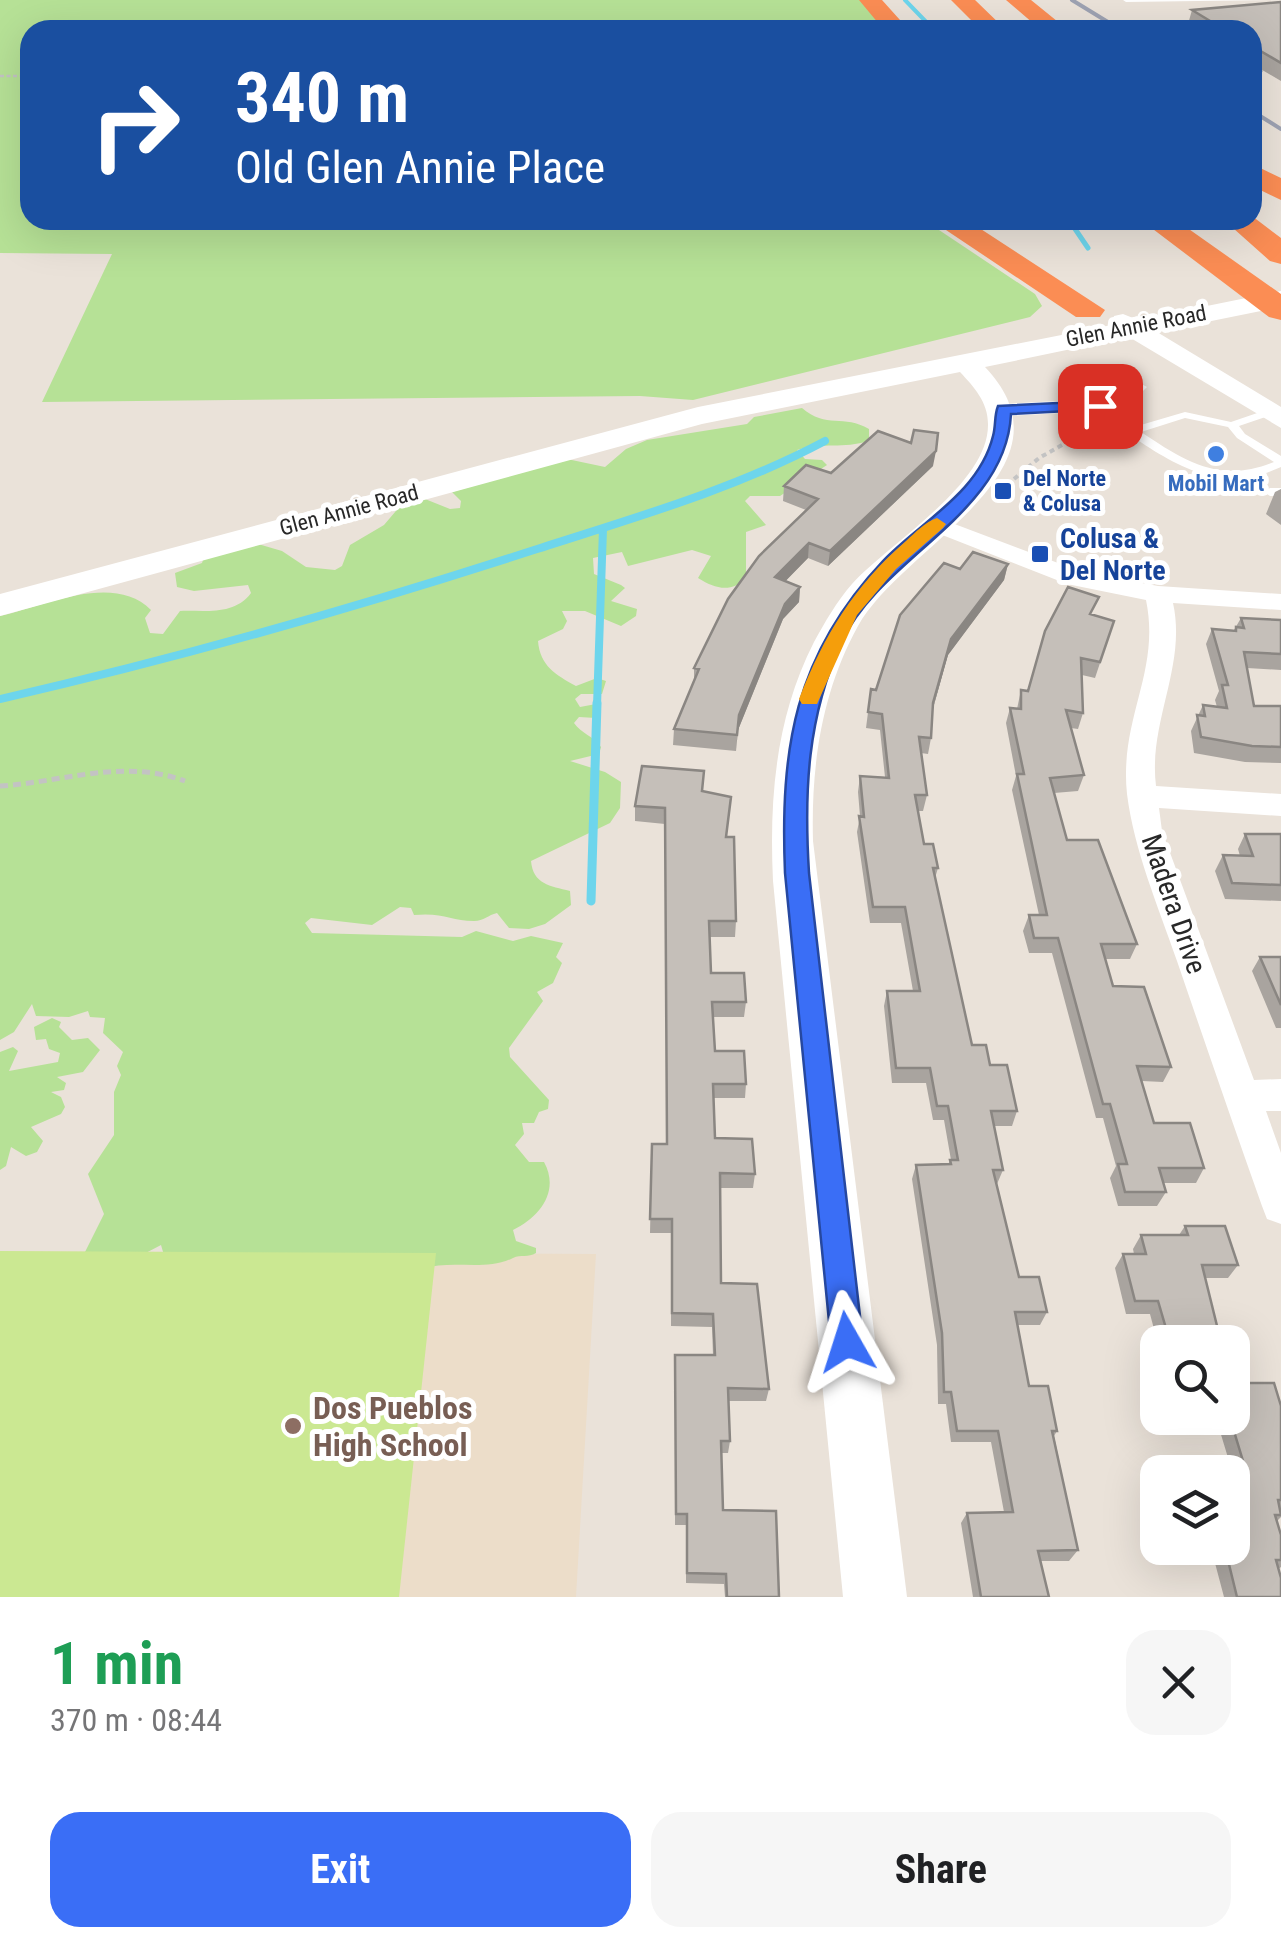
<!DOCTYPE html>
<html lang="en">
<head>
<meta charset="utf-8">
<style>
  body { margin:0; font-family:"Roboto Condensed",sans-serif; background:#f6f6f6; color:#202124; height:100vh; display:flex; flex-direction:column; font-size:38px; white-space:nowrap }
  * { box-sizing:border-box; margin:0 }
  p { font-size:32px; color:#757577 }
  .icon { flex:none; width:55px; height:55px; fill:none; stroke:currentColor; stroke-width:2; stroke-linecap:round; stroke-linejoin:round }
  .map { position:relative; height:1597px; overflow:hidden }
  .drawer { display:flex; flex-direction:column; background:#fff; flex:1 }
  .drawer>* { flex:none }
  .guide { position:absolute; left:20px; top:20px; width:1242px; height:210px; border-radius:30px; box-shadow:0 10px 40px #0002; background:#1a4fa0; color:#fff; overflow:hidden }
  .controls { position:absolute; left:1140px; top:1325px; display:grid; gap:20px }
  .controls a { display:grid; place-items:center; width:110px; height:110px; border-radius:20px; background:#fff; box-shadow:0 10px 40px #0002; font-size:50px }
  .pin { position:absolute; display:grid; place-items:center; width:85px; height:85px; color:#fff; margin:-42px; border-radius:20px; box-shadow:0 5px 15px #0006 }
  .me { position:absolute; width:110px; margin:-55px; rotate:354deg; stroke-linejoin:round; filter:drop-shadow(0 0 8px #0008) }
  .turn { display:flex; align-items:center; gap:35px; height:210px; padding:0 50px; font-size:45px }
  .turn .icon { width:130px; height:130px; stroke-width:2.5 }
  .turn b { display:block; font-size:70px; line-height:85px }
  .round { display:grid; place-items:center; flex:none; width:105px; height:105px; border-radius:30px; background:#f6f6f6 }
  .overview { display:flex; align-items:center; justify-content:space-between; height:170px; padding:0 50px }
  h1 { font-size:60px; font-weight:700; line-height:75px; color:#1e9e55 }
  .action { display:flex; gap:20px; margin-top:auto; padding:20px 50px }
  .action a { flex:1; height:115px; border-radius:30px; background:#3a6ef6; color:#fff; font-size:40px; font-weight:700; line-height:115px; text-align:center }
  .action a+a { background:#f6f6f6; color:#202124 }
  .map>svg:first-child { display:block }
  .education { fill:#ecddc9 }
  .green { fill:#b6e196 }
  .pitch { fill:#cbe892 }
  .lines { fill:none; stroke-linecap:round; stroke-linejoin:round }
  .stream-far3 { stroke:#6dd5ec; stroke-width:4 }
  .stream-far2 { stroke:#6dd5ec; stroke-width:5 }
  .stream-far1 { stroke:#6dd5ec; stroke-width:8 }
  .stream { stroke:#6dd5ec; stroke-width:9 }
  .path-far2 { stroke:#c3c3c3; stroke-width:2.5; stroke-dasharray:4 2.5; stroke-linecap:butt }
  .path-far1 { stroke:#c3c3c3; stroke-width:4; stroke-dasharray:5 4; stroke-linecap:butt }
  .path { stroke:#c3c3c3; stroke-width:5; stroke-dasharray:8 5; stroke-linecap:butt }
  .lane { fill:#fff; fill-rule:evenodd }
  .street { fill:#fff; fill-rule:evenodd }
  .secondary { fill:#fff; fill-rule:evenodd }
  .highway { fill:#fb8d54; fill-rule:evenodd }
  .rail { stroke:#9da2b2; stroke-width:4 }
  .wall { fill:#a9a49f }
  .shaded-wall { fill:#8a8682 }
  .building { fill:#c5bfb9; stroke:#8a8682; stroke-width:2.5 }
  .route { fill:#3a6ef6; stroke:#2648a0; stroke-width:2.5 }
  .slow { fill:#f59e0b }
  .shop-dot { fill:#3f7fe0; stroke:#fff; stroke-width:4 }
  .transit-dot { fill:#1a4fb4; stroke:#fff; stroke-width:4 }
  .education-dot { fill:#8d6e63; stroke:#fff; stroke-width:4 }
  .labels { text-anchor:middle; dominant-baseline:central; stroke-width:10; stroke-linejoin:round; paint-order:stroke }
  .far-street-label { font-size:22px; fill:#282828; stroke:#fff }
  .far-transit-label { font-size:22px; font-weight:bold; fill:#164399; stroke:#fff; text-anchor:start }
  .far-shop-label { font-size:22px; font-weight:bold; fill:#366cbe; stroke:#fff }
  .transit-label { font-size:28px; font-weight:bold; fill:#164399; stroke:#fff; text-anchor:start }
  .street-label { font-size:28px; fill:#282828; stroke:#fff }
  .near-education-label { font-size:32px; font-weight:bold; fill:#785e54; stroke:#fff; text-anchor:start }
</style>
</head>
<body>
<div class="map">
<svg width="1281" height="1597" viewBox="0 0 1281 1597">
  <rect width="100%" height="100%" fill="#eae2d9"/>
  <path class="education" d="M0,1251L596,1254L576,1597H0Z"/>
  <path class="green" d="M0,0H862L889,30H30V220H924L1035,294L1042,306L1030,317L693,400L640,396L42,402L112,254L0,253Z
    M802,408C826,429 844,414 869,429V441C843,449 823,442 797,450L805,459L822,460L827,465L780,496H750L745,501L766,525L746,532V578C732,593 715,589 698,578L711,556L692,550L628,566L622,552L593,558L594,574L621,585L625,588L611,601L637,609L636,616L621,626L585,611H562L567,621L563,629L538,641C540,666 556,675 576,686L597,678L606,681L602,694H581L575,699L580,707L596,704L601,709L596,718L579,717L574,723C582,734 592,735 601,747L599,754L570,761L605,772L621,782L620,808L610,823L531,861C533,884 550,886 570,891L571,905L545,924L529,929L509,928L497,913C488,915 484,921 474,921C451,921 443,912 414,915L411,908L400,907L372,925L311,918L305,923L312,933L462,937L476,931L513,941L531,936L563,943L556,957L562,963L553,983L537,992L543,1001L509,1048L510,1057L549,1100L548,1109L539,1112L534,1123H522L524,1134L515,1145L529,1162H544C560,1191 540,1217 513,1230L516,1241L536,1248V1253C528,1258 521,1254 513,1258C484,1272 453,1259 422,1269L166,1262L161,1245L140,1256L85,1252L104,1214L88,1174L114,1135V1092L121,1075L117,1066L123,1052L103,1033L105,1018L90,1017L88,1011L69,1017L36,1016L32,1004L14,1032L0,1040V616C44,606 114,572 151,610L145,618L150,633L163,634L180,611C205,610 234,616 251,593L248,585L194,591L177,587L175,573L202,563L204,557L258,544L282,551L306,567L335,570L342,566L350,545L384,525L401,505L425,499L450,509L460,508L461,501L452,492L567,459L605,467L626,449L647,440L747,424L754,417Z
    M52,1018L61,1022L59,1027L72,1040L88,1038L100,1050L83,1072L57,1077L66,1083L64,1090L51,1092L61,1097L65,1107L61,1114L31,1127L43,1141L37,1152L26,1156L11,1147L6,1166L0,1170V1052L13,1047L18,1051L9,1071L58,1062L60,1053L49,1049L46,1039L36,1040L34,1027Z"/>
  <path class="pitch" d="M0,1251L436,1253L399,1597H0Z"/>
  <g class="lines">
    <path class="stream-far3" d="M905,0L934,30"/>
    <path class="stream-far2" d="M1069,220L1088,248"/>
    <path class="stream-far1" d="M0,699C180,658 358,607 534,550C633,518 733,490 825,441
      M597,706L603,529"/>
    <path class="stream" d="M591,901L597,703"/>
    <path class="path-far2" d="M1259,71L1281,69
      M0,76H30"/>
    <path class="path-far1" d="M1014,479L1039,458L1096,426"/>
    <path class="path" d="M0,786C64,782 123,758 185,781"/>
    <path class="lane" d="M1123,0H1281L1126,2Z
      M1100,402L1134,427L1185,412L1231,422L1266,410H1274V414L1239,426L1245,434L1281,456V467C1267,473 1251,479 1235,479C1190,481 1128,436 1096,407L1095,405ZM1185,418L1228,427L1237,438L1274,462C1220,484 1186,462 1141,432Z
      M1281,488V496H1270L1264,492L1270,488Z"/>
    <path class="street" d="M1136,381L1147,387L1143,391L1100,411L1004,416L993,410L1004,404L1096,399Z
      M936,517L1082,572L1158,586L1281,594V610L1173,603C1187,666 1148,722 1156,786L1281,794V816L1159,808L1162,831L1254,1080L1281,1079V1111H1266L1281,1153V1224L1267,1219L1262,1206C1233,1124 1205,1043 1177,961C1158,906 1134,850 1127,794C1119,718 1161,672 1146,600L1067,584L927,529L924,524Z"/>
    <path class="secondary" d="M1281,291V307L1157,332L1281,407V428L1129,337L985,367C1083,470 903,545 858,626C821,693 811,767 813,841L907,1597H843L773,881C769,797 776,717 814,642C825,622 837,601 852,584C889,543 989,484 988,424C988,402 974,387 960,372L702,424L0,616V594L698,407L1112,325L1114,316L1123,314L1138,320Z"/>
    <path class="highway" d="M859,0H882L909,30H884Z
      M951,0H975L1006,30H981Z
      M1006,0H1031L1068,30H1041Z
      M1252,164L1281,178V200L1252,186Z
      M1252,216L1281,238V264L1270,261L1224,220H1252Z
      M931,220H967L1105,310L1100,317H1076Z
      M1141,220H1176L1281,294V320L1269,317Z"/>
    <path class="rail" d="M1072,0L1121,30
      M1252,111L1281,129"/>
  </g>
  <path class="wall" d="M1281,2V81L1252,64V30H1198L1188,24L1192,10Z
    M933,466L828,566L808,558L785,581L800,587L799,602L783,619L738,730L736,751L673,745L674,729L694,681V668L806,510L783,501L784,486L831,473Z
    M1281,489V525L1266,514L1275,492Z
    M1008,564L1004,580L948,655L933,708L931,738L928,754L921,753L927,795L923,811H918L924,844L938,868L935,878L972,1045L990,1065L1017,1111L1012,1126H994L1003,1170L997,1184L1019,1277L1047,1312L1040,1325H1017L1029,1386L1057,1431L1054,1436L1078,1550L1069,1561H1041L1049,1597H973L961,1523L967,1513L1004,1512L991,1442H951L946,1404H938L937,1345L912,1179L916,1165L948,1164L951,1160L944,1120H933L926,1083H892L884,1006L887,991H913L901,923H870L857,832L860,816L858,792L860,776L885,777L880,730L866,728L871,689L876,690L960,569Z
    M1093,615L1114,621L1095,678L1082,675L1083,713L1078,729L1071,728L1084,775L1078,791L1054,793L1067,840L1137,944L1130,959H1105L1113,986L1171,1067L1163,1082L1142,1081L1154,1123L1204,1168L1196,1183H1163L1166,1192L1157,1206H1118L1110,1178L1116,1166L1103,1118H1096L1052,953H1029L1023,931L1029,915H1039L1012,790L1016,776L1006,723L1010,708L1017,709L1021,690L1028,691Z
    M1241,618L1281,620V670L1247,668L1254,706H1281V763L1245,762L1194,753L1191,731L1203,705L1217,707L1215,700L1219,691L1206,644L1212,629L1234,630Z
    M703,791L727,837L736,921L735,937H709L711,973L746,1002L744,1017H713L715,1051L746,1084L745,1098H713L715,1138L755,1174L753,1188H720L721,1283L769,1389L766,1401H728L730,1441L728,1453H721L723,1510L779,1597H725L724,1584L686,1583V1525H675V1368L713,1355L712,1327L671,1326V1233H650L652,1144H667L665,824L635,821V806Z
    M1245,834H1281V901L1225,899L1215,871L1223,855L1240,856L1238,849Z
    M1260,957H1281V1028H1276L1252,971Z
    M1185,1226L1238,1265L1228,1278H1205L1221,1342H1158V1344L1150,1314H1126L1115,1268L1123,1254H1134L1133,1249L1141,1235H1179Z
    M1281,1406V1517L1277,1521L1281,1535V1567L1278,1569L1281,1597H1224L1211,1548H1232V1472H1168L1178,1461H1229L1219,1428H1180L1177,1418H1232Z"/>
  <path class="shaded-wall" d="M936,451L933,466L828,566L830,551Z
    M809,543L808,558L774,593L775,577Z
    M1008,564L1004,580L948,655L930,719L951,639Z
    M800,587L799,602L783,619L738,730L736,751L739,715L785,604Z"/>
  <path class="building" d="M1281,2V63L1252,46V30H1225L1192,10Z
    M914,430L938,433L936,451L830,551L809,543L775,577L800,587L785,604L739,715L737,735L674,729L699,669L694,668L728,599L759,556L818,499L784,486L806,465L831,473L878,431L911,443Z
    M973,552L1008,564L951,639L933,703L931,738L919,737L927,795H915L924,844H933L938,868H933L972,1045H986L990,1065H1007L1017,1111H991L1003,1170H993L1019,1277H1039L1047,1312H1015L1029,1386H1048L1057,1431H1052L1078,1550L1038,1551L1049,1597H981L967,1513L1013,1512L998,1431H957L951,1392H944L942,1333L916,1165L951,1164L950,1160H958L948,1106H937L930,1068H896L887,991H920L905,907H873L859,816L864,817L860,776L889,778L882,714L868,712L871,689L876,690L900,615L944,563L960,569Z
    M1068,587L1099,597L1090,614L1114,621L1100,662L1081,658L1083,713L1066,710L1084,775L1050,778L1067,840H1098L1137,944H1101L1113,986L1144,987L1171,1067L1137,1066L1154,1123H1190L1204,1168H1159L1166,1192H1125L1118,1164H1127L1110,1104H1103L1058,938H1034L1029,915H1047L1017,774H1024L1010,708L1021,709V690L1028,691L1045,631Z
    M1241,618L1281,620V654L1244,652L1254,706H1281V747L1252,746L1201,737L1197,715L1205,716L1203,705L1227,708L1222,685H1228L1212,629L1236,631V627L1244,628Z
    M642,766L704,771L702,791L731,797L726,837H734L736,921H709L711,973H744L746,1002H712L715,1051H744L746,1084H713L715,1138L752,1139L755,1174L720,1173L721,1283L757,1284L769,1389L728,1388L730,1441H721L723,1510L776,1511L779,1597H727L726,1574L687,1573V1514H676L675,1355H715L713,1314L672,1313V1219H650L652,1144H667L665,808L635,806Z
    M1245,834H1281V885L1232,883L1223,855L1253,856Z
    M1260,957H1281V1005Z
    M1185,1226H1225L1238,1265H1202L1221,1342H1170L1158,1301H1135L1123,1254H1146L1141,1235H1188Z
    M1232,1383H1274L1281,1406V1500H1278L1281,1515H1275L1281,1535V1560H1276L1281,1578V1597H1237L1225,1548H1232V1472H1181L1178,1461H1243L1230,1418H1232Z"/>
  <path class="route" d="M1100,401L1108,406L1106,409L1011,414C1006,515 882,556 842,641C807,717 804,792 809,873L863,1342L858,1353L847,1358L836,1353L831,1342L785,873C780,749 794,655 883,561C920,522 979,493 993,436C996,426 994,416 998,406Z"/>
  <path class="slow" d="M937,518L946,524L943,528L896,569L857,615L817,704H802L799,699C824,635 854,586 906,541C916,532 925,522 937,518Z"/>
  <circle class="shop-dot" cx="1216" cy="454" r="10"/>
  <g class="transit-dot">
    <rect x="993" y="481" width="20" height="20" rx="5"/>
    <rect x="1030" y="544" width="20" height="20" rx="5"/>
  </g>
  <circle class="education-dot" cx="293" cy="1426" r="10"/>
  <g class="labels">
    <g class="far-street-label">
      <text transform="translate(1136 326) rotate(-11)">Glen Annie Road</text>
      <text transform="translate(349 510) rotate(-15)">Glen Annie Road</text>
    </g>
    <g class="far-transit-label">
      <text x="1023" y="478">Del Norte<tspan x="1023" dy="25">&amp; Colusa</tspan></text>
    </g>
    <g class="far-shop-label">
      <text x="1216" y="483">Mobil Mart</text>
    </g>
    <g class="transit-label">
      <text x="1060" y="538">Colusa &amp;<tspan x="1060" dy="32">Del Norte</tspan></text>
    </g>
    <g class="street-label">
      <text transform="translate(1174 904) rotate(71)">Madera Drive</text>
    </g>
    <g class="near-education-label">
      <text x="313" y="1408">Dos Pueblos<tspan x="313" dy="37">High School</tspan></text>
    </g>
  </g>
</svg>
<div class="controls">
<a><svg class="icon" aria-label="search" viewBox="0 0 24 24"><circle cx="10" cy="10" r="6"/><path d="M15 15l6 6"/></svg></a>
<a><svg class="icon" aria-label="layers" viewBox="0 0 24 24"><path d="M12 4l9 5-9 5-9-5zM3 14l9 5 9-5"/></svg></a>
</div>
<div class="pin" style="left:1100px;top:406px;background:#d93025"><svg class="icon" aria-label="arrive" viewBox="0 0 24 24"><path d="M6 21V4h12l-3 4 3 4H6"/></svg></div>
<svg class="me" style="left:847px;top:1342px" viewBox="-20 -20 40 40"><path d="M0-17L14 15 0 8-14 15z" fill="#3a6ef6" stroke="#fff" stroke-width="4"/></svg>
<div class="guide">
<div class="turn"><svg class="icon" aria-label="right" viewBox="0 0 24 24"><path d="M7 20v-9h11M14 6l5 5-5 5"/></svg><div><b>340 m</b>Old Glen Annie Place</div></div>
</div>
</div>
<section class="drawer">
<div class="overview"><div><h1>1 min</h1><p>370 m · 08:44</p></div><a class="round"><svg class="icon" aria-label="close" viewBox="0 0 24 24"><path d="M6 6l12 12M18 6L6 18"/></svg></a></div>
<div class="action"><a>Exit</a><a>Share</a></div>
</section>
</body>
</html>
